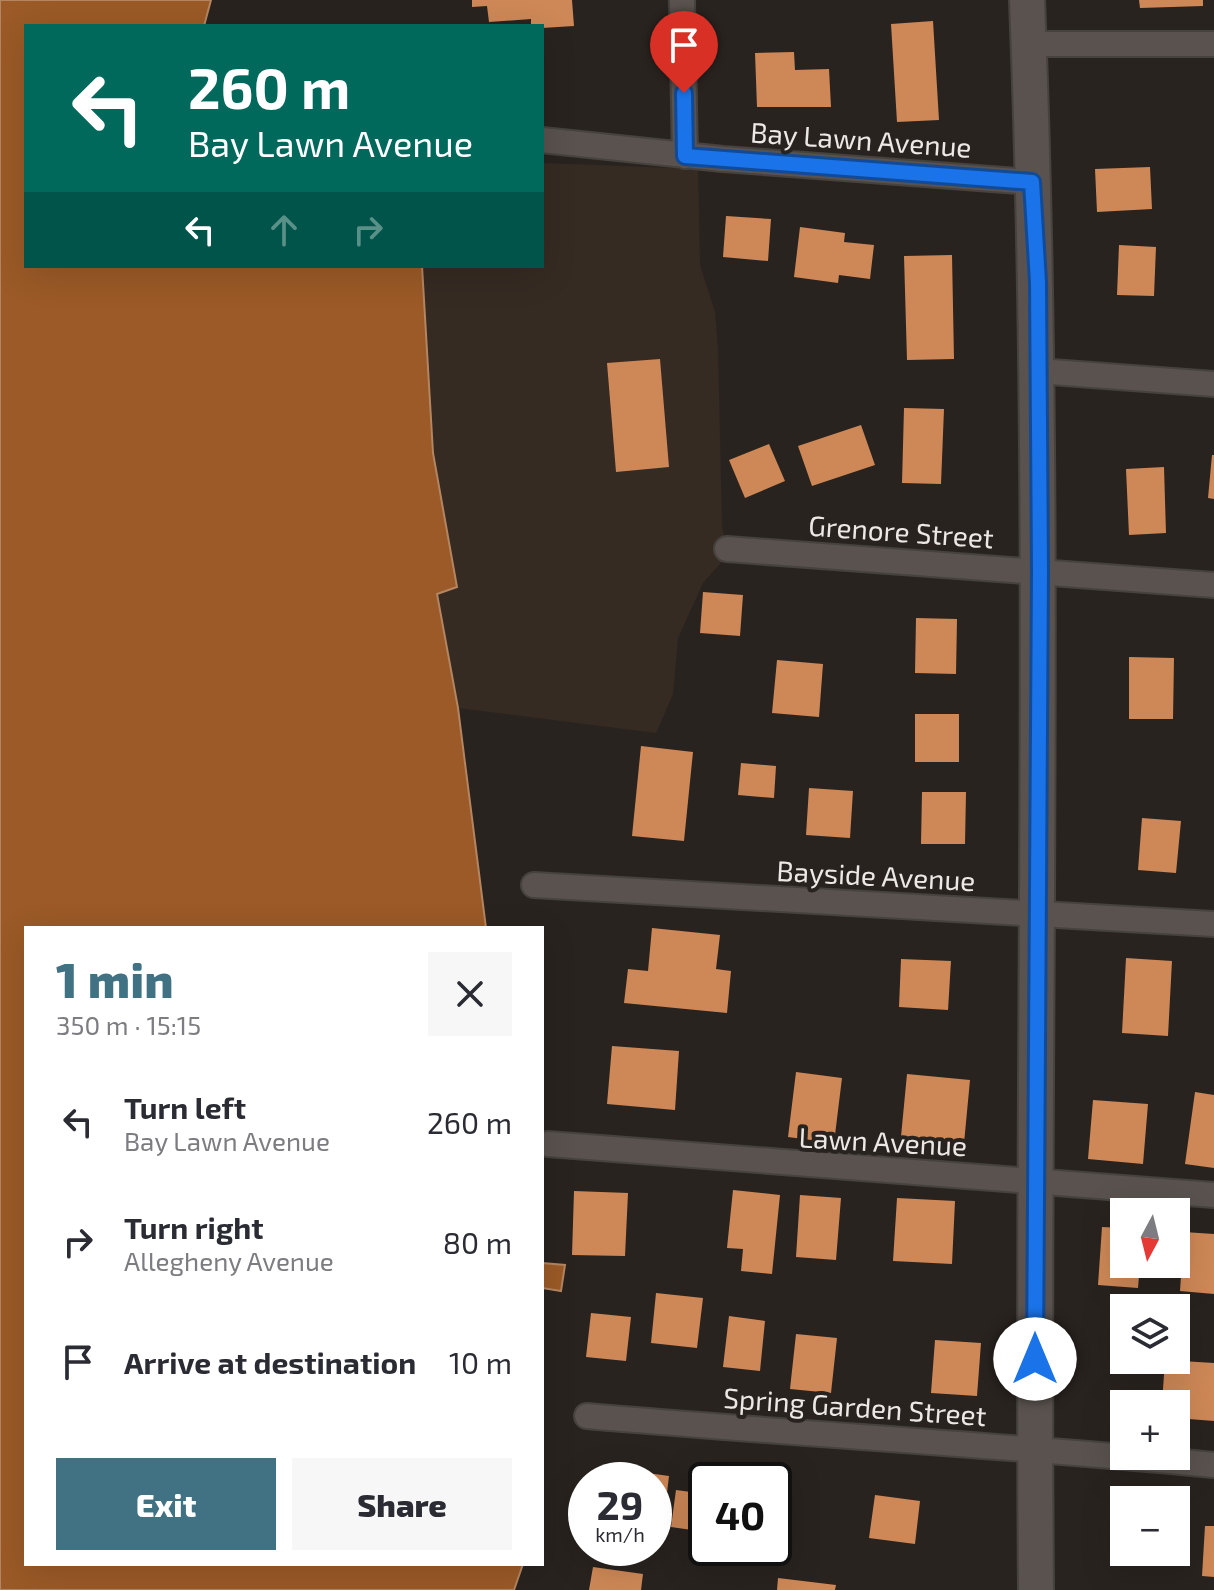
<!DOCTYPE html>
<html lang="en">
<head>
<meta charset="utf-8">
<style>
  body { margin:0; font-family:"Exo 2",sans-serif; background:#f7f7f7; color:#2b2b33; height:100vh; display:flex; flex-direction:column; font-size:30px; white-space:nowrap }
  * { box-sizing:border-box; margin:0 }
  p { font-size:26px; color:#7c7c81 }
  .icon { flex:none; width:44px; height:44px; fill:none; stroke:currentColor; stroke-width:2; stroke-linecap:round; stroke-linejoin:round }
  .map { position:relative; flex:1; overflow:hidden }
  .sheet { position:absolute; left:24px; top:926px; width:520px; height:640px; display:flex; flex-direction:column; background:#fff; border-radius:0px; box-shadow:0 8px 32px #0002 }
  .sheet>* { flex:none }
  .banner { position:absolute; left:24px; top:24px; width:520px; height:244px; border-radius:0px; box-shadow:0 8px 32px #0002; background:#00695c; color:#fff; overflow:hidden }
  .needle { width:52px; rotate:187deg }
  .buttons { position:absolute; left:1110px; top:1198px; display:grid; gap:16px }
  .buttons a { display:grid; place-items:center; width:80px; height:80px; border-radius:0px; background:#fff; box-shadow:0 8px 32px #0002; font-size:40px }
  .speed { position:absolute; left:568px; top:1462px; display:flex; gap:16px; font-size:40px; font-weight:700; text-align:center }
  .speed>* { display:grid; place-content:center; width:104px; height:104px; border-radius:50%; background:#fff; box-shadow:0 8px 32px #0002; line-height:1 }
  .speed small { font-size:20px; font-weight:400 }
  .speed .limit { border:4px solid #111; border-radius:12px; background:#fff; color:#111 }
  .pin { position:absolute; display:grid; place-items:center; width:68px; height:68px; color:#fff; margin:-82px -34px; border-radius:50% 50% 50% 0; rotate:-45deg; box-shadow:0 0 8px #0007 }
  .pin .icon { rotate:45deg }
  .me { position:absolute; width:88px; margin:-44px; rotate:0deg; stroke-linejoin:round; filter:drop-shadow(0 0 6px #0008) }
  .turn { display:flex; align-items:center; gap:28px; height:168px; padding:0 32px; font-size:36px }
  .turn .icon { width:104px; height:104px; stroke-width:2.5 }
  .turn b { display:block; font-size:56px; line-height:68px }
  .lanes { display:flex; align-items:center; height:76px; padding:0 32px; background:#0003; justify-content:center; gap:40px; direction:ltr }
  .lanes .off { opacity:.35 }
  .round { display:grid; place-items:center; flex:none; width:84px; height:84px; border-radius:0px; background:#f7f7f7 }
  .summary { display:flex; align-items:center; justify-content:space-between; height:136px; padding:0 32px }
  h1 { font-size:48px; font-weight:800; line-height:60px; color:#407283 }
  .button { display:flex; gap:16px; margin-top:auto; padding:16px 32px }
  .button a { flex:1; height:92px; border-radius:0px; background:#407283; color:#fff; font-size:32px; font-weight:800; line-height:92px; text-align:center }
  .button a+a { background:#f7f7f7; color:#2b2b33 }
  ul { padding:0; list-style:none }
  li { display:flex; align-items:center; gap:24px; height:120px; padding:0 32px }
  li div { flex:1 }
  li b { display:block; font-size:30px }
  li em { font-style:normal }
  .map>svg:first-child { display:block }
  .built { fill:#362b23 }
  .water { fill:#9b5a27; stroke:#b38560; stroke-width:2 }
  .building { fill:#ce8857 }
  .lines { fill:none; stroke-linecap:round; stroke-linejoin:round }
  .street-casing { stroke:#46423e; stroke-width:28 }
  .secondary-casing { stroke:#46423e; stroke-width:38 }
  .street { stroke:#59524e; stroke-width:24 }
  .secondary { stroke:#59524e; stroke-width:34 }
  .route-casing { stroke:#114b97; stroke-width:20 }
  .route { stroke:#1a73e8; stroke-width:14 }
  .labels { text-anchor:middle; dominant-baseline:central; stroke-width:8; stroke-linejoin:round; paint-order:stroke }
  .street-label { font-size:28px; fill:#ece8e5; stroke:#29231f }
</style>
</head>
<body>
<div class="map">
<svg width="1214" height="1590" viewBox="0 0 1214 1590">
  <rect width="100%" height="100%" fill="#29231f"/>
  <path class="built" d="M542,163L698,169L700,265L715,312L718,351L722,525L727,556L703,583L678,638L673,694L656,733L458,708L437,593L457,587L433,453L422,266H542Z"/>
  <path class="water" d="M0,0H211L204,26H26V266H422L433,453L457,587L437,594L458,708L486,928H26V1564H523L514,1590H0Z
    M542,1263L565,1265L561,1291L542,1288Z"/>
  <path class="building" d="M472,0H572L574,26L542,28L531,26V19L489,22L487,6L472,7Z
    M1139,0H1203V6L1140,8Z
    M933,21L939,120L897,122L891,24Z
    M794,52L795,70L829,69L831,107H757L755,53Z
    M1150,167L1152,209L1097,212L1095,169Z
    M726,216L771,219L768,261L723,257Z
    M800,227L845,233L844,242L874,245L870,279L839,275L838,283L794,277Z
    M1119,245L1156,247L1154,296L1117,295Z
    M952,255L954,359L907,360L904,256Z
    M660,359L669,467L616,472L607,363Z
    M904,408L944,409L941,484L902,483Z
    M861,425L875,465L812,486L798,446Z
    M769,444L785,481L745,498L729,460Z
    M1212,455H1214V499L1208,498Z
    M1164,467L1166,533L1129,535L1126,469Z
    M703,592L743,595L740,636L700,633Z
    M916,618L957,619L956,674L915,673Z
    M1129,657L1174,658L1173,719H1129Z
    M777,660L823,664L819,717L772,713Z
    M915,714H959V762H915Z
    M641,746L693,752L684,841L632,836Z
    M741,763L776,766L774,798L738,795Z
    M809,788L853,791L850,838L806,835Z
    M922,792H966L965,844H921Z
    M1142,818L1181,821L1176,873L1138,870Z
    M652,928L720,935L716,969L731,971L727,1013L624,1003L628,969L648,971Z
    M1126,958L1172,961L1168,1036L1122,1033Z
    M901,959L951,961L948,1010L899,1007Z
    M612,1046L679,1051L675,1110L607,1104Z
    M796,1072L842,1078L834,1143L788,1137Z
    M907,1074L970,1080L963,1154L900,1147Z
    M1195,1092L1214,1095V1168L1185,1164Z
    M1093,1100L1148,1104L1143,1164L1088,1159Z
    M733,1190L780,1195L772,1274L741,1271L743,1249L727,1248Z
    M574,1191L628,1193L625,1256L572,1255Z
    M800,1195L841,1198L836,1260L796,1257Z
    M897,1198L955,1201L952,1264L893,1261Z
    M1102,1227L1124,1228V1264H1140L1138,1288L1098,1285Z
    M1184,1232L1214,1234V1294L1180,1291Z
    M656,1293L703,1298L697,1348L651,1343Z
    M591,1313L631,1317L626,1361L586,1357Z
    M729,1316L765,1321L760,1371L723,1367Z
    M796,1334L837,1338L831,1393L790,1389Z
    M935,1340L981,1343L977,1396L931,1393Z
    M1165,1360L1214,1363V1421L1176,1418V1404H1162Z
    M611,1468L669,1476L664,1518L654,1516V1480H609Z
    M676,1490L706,1494V1532L671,1527Z
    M875,1495L920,1501L915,1544L869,1538Z
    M1205,1526H1214V1577L1202,1576Z
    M593,1567L643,1574L641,1590H589Z
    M778,1578L836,1585L835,1590H777Z"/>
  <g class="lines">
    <g class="street-casing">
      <path id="street" d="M682,0L685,156
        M1029,44H1214
        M542,140L723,159L1032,182
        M1038,371L1214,384
        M727,549L1214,585
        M534,885L1214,924
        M548,1144L1214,1195
        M587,1416C796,1434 1005,1445 1214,1465"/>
    </g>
    <g class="secondary-casing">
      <path id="secondary" d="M1027,0C1048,530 1031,1060 1036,1590"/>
    </g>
    <use href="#street" class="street"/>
    <use href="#secondary" class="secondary"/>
  </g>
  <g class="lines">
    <g class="route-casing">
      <path id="route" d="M684,93L685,156L1032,182L1038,282L1040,571L1035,1359"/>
    </g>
    <use href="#route" class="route"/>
  </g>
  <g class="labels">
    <g class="street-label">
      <text transform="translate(861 139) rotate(4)">Bay Lawn Avenue</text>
      <text transform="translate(901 531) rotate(4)">Grenore Street</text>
      <text transform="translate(876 875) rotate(3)">Bayside Avenue</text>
      <text transform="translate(883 1141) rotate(3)">Lawn Avenue</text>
      <text transform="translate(855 1406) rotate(4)">Spring Garden Street</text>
    </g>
  </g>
</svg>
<div class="buttons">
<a><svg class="needle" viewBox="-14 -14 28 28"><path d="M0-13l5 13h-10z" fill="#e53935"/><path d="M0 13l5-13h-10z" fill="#7c7c81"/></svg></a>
<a><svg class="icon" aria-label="layers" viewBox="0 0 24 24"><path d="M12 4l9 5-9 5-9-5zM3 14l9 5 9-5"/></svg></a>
<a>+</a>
<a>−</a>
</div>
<div class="speed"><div>29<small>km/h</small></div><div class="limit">40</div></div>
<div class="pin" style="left:684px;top:93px;background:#d93025"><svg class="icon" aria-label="arrive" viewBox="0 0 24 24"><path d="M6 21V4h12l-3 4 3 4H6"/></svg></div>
<svg class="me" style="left:1035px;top:1359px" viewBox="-20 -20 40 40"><circle r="19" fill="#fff"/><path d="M0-13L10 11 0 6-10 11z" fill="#1a73e8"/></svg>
<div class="banner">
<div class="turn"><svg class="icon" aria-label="left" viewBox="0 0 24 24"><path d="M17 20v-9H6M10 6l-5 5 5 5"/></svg><div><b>260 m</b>Bay Lawn Avenue</div></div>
<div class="lanes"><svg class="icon" aria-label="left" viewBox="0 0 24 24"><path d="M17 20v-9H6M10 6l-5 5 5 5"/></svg><svg class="icon off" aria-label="ahead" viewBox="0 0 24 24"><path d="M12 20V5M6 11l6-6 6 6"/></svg><svg class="icon off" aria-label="right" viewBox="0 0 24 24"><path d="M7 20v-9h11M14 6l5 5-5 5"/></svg></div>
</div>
<section class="sheet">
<div class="summary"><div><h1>1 min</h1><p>350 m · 15:15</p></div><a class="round"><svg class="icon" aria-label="close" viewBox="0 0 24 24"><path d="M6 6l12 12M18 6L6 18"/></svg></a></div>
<ul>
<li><svg class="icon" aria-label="left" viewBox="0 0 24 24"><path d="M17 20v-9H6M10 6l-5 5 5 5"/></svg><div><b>Turn left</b><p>Bay Lawn Avenue</p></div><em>260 m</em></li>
<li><svg class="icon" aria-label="right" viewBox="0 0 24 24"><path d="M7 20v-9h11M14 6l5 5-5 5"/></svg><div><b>Turn right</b><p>Allegheny Avenue</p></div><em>80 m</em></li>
<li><svg class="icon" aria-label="arrive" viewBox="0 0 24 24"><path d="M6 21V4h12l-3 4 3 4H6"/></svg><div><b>Arrive at destination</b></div><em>10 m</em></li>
</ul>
<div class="button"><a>Exit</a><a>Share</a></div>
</section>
</div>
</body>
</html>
